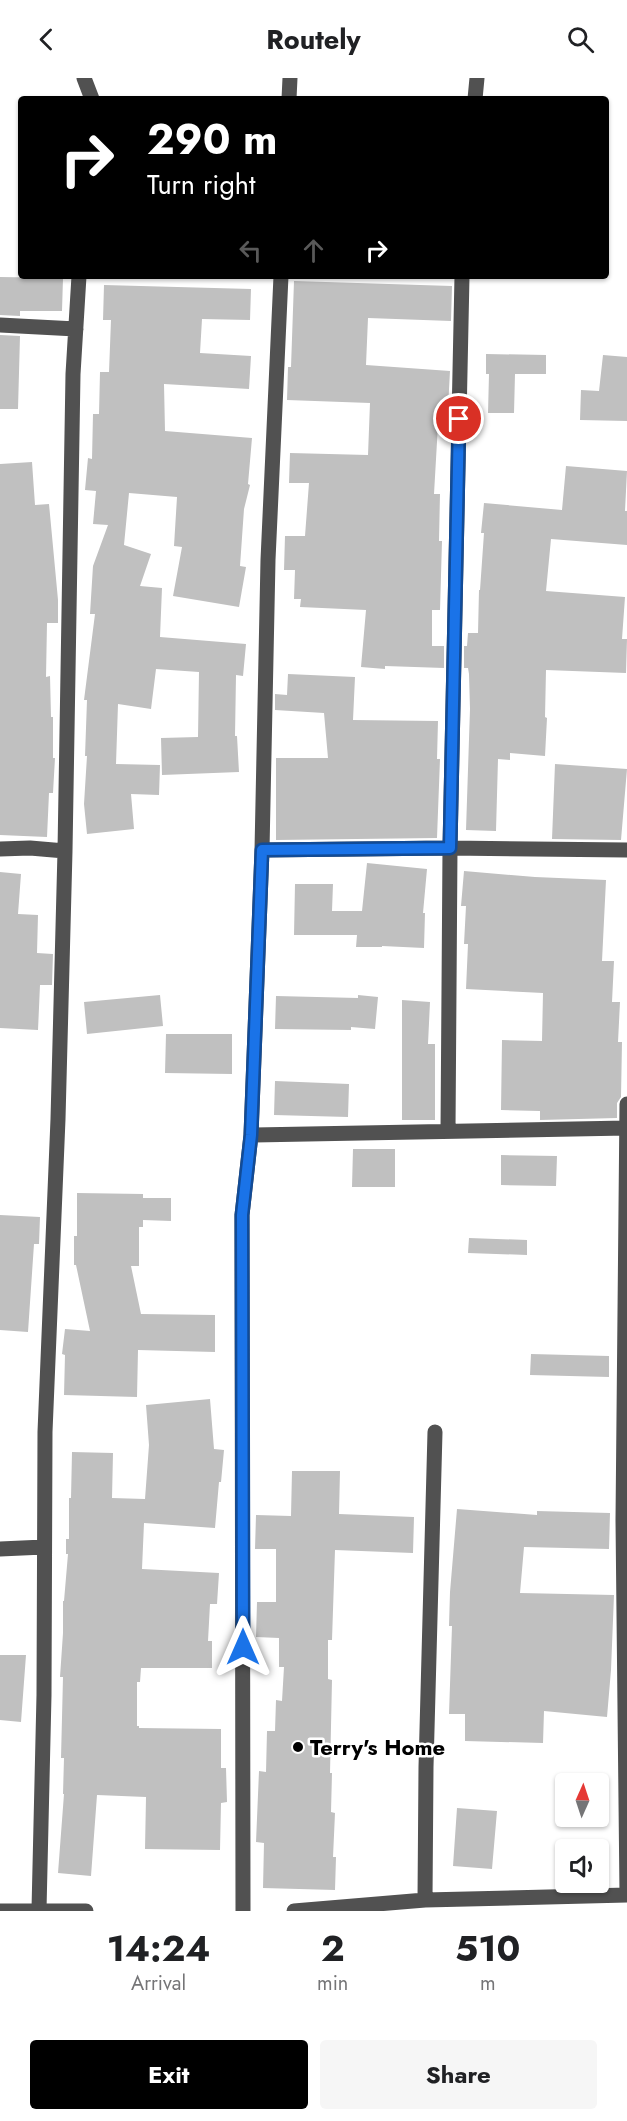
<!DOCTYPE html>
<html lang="en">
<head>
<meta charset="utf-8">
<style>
  body { margin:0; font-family:Jost,sans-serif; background:#f6f6f6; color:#202124; height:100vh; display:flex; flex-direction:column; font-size:22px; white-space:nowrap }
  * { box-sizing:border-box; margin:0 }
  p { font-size:20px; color:#757577 }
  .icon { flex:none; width:33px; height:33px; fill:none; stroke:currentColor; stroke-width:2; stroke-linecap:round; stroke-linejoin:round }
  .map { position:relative; height:1833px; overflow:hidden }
  .details { display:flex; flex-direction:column; background:#fff; flex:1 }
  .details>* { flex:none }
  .hud { position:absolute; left:18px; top:18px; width:591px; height:183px; border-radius:6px; box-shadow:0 2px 4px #0004; background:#000; color:#fff; overflow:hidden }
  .needle { width:39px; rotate:3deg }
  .controls { position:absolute; left:555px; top:1695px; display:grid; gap:12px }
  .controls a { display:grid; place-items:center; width:54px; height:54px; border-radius:6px; background:#fff; box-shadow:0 2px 4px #0004; font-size:30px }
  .pin { position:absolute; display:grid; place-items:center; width:51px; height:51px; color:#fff; margin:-26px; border:3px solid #fff; border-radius:50%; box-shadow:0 2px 6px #0007 }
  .me { position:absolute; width:66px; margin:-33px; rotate:0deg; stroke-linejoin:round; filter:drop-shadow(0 0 4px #0008) }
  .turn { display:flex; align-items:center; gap:21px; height:126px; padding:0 30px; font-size:27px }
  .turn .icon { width:78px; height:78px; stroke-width:2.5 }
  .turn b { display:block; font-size:42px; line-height:51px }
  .lanes { display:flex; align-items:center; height:57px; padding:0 30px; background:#0003; justify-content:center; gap:30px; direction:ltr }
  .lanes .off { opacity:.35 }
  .eta { display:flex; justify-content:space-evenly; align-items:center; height:102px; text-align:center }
  .eta b { font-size:36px; font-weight:700; line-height:42px }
  .cta { display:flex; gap:12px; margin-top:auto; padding:12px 30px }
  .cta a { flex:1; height:69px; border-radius:6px; background:#000; color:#fff; font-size:24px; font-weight:700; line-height:69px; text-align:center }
  .cta a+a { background:#f6f6f6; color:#202124 }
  header { display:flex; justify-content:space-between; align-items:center; height:78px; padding:0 30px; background:#fff; font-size:27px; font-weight:700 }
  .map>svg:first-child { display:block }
  .building { fill:#c0c0c0 }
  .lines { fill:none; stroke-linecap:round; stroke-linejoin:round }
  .minor { stroke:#515151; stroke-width:15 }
  .route-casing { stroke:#114b97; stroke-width:15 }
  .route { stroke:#1a73e8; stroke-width:10 }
  .poi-dot { fill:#000; stroke:#fff; stroke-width:2 }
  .labels { text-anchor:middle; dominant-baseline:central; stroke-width:5; stroke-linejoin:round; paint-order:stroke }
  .poi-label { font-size:22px; font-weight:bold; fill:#000; stroke:#fff; text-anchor:start }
</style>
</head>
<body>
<header><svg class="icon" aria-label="back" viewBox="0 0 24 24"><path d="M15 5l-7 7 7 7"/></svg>Routely<svg class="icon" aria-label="search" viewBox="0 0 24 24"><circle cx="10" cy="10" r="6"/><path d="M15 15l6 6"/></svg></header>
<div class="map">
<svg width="627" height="1833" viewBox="0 0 627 1833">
  <rect width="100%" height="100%" fill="#fff"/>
  <path class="building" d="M0,199L63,200L62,233H20V238L0,237Z
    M294,203L452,208L451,243L368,240L366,287L450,293L448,330L439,329L434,416H440L439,463H442L440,532H432V568H444V590L385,588V591L361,589L366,532L300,529L301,521H294L295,492H284L285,458H305L309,405H289L290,375L368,377L370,325L287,322L288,289H291Z
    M104,207L251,211L250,242L202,241L200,275L251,278L249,311L164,306L165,353L252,360L248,406L250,407L244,431L240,488L246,489L239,529L173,518L182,469L174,468L177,419L129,415L124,467L151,476L140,508L162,510L160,559L246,566L243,598L236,597L235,658H237L239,694L162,697L161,660L198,659L199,594L156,591L151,631L118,626L116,686L160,687L159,717L131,716L134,751L87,756L84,726L87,678H85L87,622H84L95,536H90L93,488L108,447L93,446L96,413L85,412L88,380L92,381L93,336H99L100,294H109L111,242H103Z
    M0,257L20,258L18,331H0Z
    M486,276L546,277V296H515L514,335H488L489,296H486Z
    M603,277L627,279V343L580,342L581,312L599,313Z
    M32,384L35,427L49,426L58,522V545H47L46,599L50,598L51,639H53V680H55L53,715H49L47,759L0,757V386Z
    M566,388L627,393L625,433H627V467L551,461L546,513L625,519L622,561H627L626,595L546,592L545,639L547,640L545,678L510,675V682L498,681L496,753L466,752L470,631L469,596L468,590H464V568H467L468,555H478L479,512H480L484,455H481L484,425L562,432Z
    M288,596L355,599L353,642L438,643L437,681H440L437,760L276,762V680H328L324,635L275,632V616L287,617Z
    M555,686L627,691L621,762L552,761Z
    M367,785L427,791L423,835H425L424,870L382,868V869H356L357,857H294L295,806H333L332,833H362Z
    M464,793L535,799L606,802L602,883H614L612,924H620L618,964H622L621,1019L617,1025V1040L540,1042V1033L501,1032L502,962L542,963L543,915L466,911L468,866H464L466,828H461Z
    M0,794L21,796L18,836L38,837L37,875L53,876L52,907H40L38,952L0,950Z
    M160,917L163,948L87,956L84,924Z
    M358,917L378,919L375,951L351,949V952L275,951L276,918L358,920Z
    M402,922L430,924L428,966H435V1042H402Z
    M166,956H232V996L165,995Z
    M275,1003L349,1006L348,1039L274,1037Z
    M353,1071H395V1109H352Z
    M501,1077L557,1078L556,1108L501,1107Z
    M77,1115L143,1116V1120H171V1143L143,1142V1149H139V1188H131L141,1236L215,1237V1274L138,1272L137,1319L64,1317L65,1277L62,1276L65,1251L90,1253L76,1187H74V1158H77Z
    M0,1137L40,1139L39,1166H34L28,1254L0,1252Z
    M469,1160L527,1162V1177L468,1175Z
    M531,1276L609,1278V1299L530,1297Z
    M210,1321L214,1371L224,1372L221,1404H219L215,1450L144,1445L142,1491L219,1495L217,1526H210L208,1563H212V1590H141L140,1604H137V1648H139V1650L221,1651V1690H226L227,1724L221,1725L220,1772L145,1771L146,1719L97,1717L91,1798L58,1795L64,1716H63L64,1680H61L63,1599H60L63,1555V1523H64L68,1476H66V1461H69V1420H71L72,1374L113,1375L112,1420L145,1421L149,1367L146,1327Z
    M292,1393H340L339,1436L414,1439L413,1475L335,1472L332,1562H328V1601L332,1602L330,1695H332L331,1734L335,1735L333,1779H336L335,1812L263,1810L264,1765L256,1764L259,1693L266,1694L267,1653H275L276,1622L282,1623L284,1589H279V1560L256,1559L257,1524H276V1471H255L256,1437L291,1438Z
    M457,1431L537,1437V1433L610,1435L609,1471L524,1469L520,1515L614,1517L611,1592L607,1639L544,1633L543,1665L465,1663V1636H449L452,1548H449L450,1514Z
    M0,1577H26L21,1644L0,1642Z
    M457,1730L497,1733L492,1791L453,1788Z"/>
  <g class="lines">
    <path class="minor" d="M84,0L92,21
      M289,21L290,0
      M475,21L477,0
      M0,247L76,251
      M0,771L30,770L65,773
      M262,772L450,770L627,772
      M627,1026L623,1442L627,1817
      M448,1053L450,770L462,198
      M251,1057L627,1050
      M0,1471L44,1469
      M425,1822L426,1689L435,1354
      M39,1832L44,1617L45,1354L58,1041L65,773L73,296L79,198
      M0,1833H86
      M243,1833L242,1137L251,1057L262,772L268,482L281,198
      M294,1833L425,1822L627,1817"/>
  </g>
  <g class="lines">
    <g class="route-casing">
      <path id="route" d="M243,1569L242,1137L251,1057L262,772L450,770L459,341"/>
    </g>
    <use href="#route" class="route"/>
  </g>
  <circle class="poi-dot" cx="298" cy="1669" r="6"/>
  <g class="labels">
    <g class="poi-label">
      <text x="310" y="1669">Terry's Home</text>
    </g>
  </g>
</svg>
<div class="controls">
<a><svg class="needle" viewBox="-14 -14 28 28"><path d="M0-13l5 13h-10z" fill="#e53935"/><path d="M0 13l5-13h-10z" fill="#757577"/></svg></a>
<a><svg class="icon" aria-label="sound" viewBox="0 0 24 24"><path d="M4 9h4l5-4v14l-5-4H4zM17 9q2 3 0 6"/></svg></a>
</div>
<div class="pin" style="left:459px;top:341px;background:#d93025"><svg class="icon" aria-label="arrive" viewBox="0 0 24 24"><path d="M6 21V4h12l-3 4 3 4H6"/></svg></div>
<svg class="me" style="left:243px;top:1569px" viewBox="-20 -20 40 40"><path d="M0-17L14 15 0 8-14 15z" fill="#1a73e8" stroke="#fff" stroke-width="4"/></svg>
<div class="hud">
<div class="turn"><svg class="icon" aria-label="right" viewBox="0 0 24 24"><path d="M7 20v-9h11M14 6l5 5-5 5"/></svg><div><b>290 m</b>Turn right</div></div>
<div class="lanes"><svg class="icon off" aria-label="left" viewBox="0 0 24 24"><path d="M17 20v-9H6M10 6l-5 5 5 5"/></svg><svg class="icon off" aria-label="ahead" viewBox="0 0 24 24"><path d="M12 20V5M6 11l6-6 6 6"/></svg><svg class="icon" aria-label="right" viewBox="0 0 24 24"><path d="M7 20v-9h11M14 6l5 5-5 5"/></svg></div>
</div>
</div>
<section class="details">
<div class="eta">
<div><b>14:24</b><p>Arrival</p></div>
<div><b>2</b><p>min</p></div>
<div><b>510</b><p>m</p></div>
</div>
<div class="cta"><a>Exit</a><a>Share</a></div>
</section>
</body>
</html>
